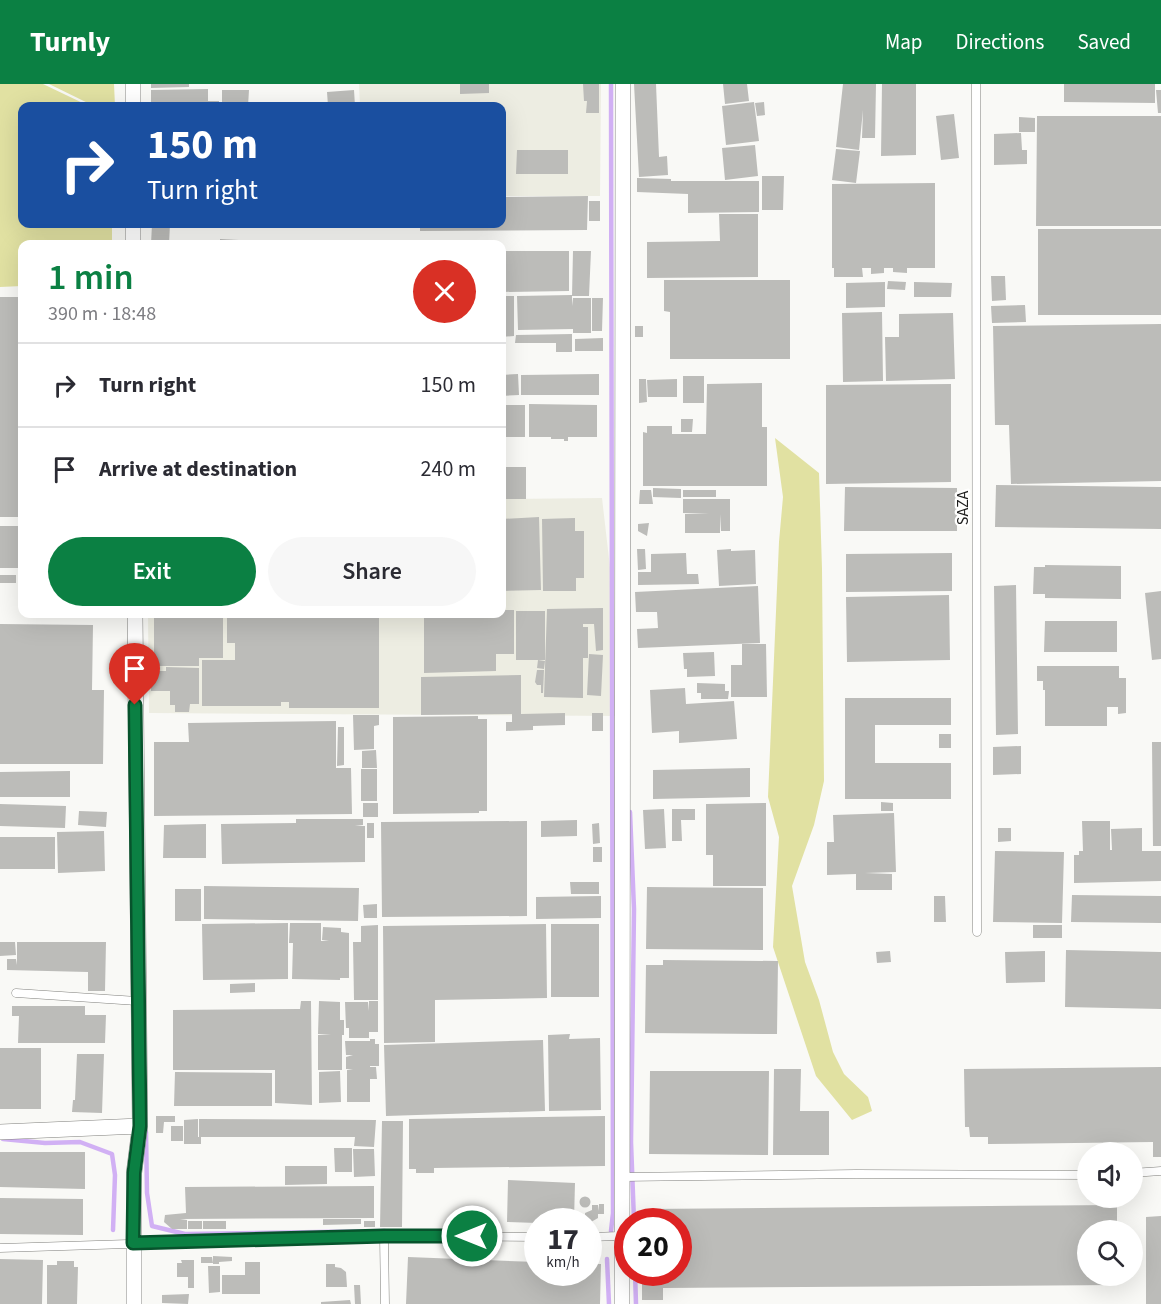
<!DOCTYPE html>
<html lang="en">
<head>
<meta charset="utf-8">
<style>
  body { margin:0; font-family:"Source Sans 3",sans-serif; background:#f7f7f7; color:#2b2b33; height:100vh; display:flex; flex-direction:column; font-size:22px; white-space:nowrap }
  * { box-sizing:border-box; margin:0 }
  p { font-size:20px; color:#7c7c81 }
  .icon { flex:none; width:33px; height:33px; fill:none; stroke:currentColor; stroke-width:2; stroke-linecap:round; stroke-linejoin:round }
  .map { position:relative; flex:1; overflow:hidden }
  .sheet { position:absolute; left:18px; top:156px; width:488px; height:378px; display:flex; flex-direction:column; background:#fff; border-radius:12px; box-shadow:0 6px 24px #0002 }
  .sheet>* { flex:none }
  .banner { position:absolute; left:18px; top:18px; width:488px; height:126px; border-radius:12px; box-shadow:0 6px 24px #0002; background:#1a4fa0; color:#fff; overflow:hidden }
  .buttons { position:absolute; left:1077px; top:1058px; display:grid; gap:12px }
  .buttons a { display:grid; place-items:center; width:66px; height:66px; border-radius:50%; background:#fff; box-shadow:0 6px 24px #0002; font-size:30px }
  .speed { position:absolute; left:524px; top:1124px; display:flex; gap:12px; font-size:30px; font-weight:700; text-align:center }
  .speed>* { display:grid; place-content:center; width:78px; height:78px; border-radius:50%; background:#fff; box-shadow:0 6px 24px #0002; line-height:1 }
  .speed small { font-size:15px; font-weight:400 }
  .speed .limit { border:9px solid #d22; background:#fff; color:#111 }
  .pin { position:absolute; display:grid; place-items:center; width:51px; height:51px; color:#fff; margin:-62px -26px; border-radius:50% 50% 50% 0; rotate:-45deg; box-shadow:0 0 6px #0007 }
  .pin .icon { rotate:45deg }
  .me { position:absolute; width:66px; margin:-33px; rotate:270deg; stroke-linejoin:round; filter:drop-shadow(0 0 4px #0008) }
  .turn { display:flex; align-items:center; gap:21px; height:126px; padding:0 30px; font-size:27px }
  .turn .icon { width:78px; height:78px; stroke-width:2.5 }
  .turn b { display:block; font-size:42px; line-height:51px }
  .round { display:grid; place-items:center; flex:none; width:63px; height:63px; border-radius:32px; background:#f7f7f7 }
  .summary { display:flex; align-items:center; justify-content:space-between; height:102px; padding:0 30px }
  h1 { font-size:36px; font-weight:600; line-height:45px; color:#0b8043 }
  .primary-button { display:flex; gap:12px; margin-top:auto; padding:12px 30px }
  .primary-button a { flex:1; height:69px; border-radius:36px; background:#0b8043; color:#fff; font-size:24px; font-weight:600; line-height:69px; text-align:center }
  .primary-button a+a { background:#f7f7f7; color:#2b2b33 }
  ul { padding:0; list-style:none }
  li { display:flex; align-items:center; gap:18px; height:84px; padding:0 30px; border-top:2px solid #e1e1e2 }
  li div { flex:1 }
  li b { display:block; font-size:22px }
  li em { font-style:normal }
  header { display:flex; align-items:center; gap:36px; box-sizing:border-box; height:84px; padding:0 30px; background:#0b8043; color:#fff }
  header strong { font-size:28px }
  nav { display:flex; gap:33px; margin-inline-start:auto; font-size:21px }
  .map>svg:first-child { display:block }
  .built { fill:#edede2 }
  .green { fill:#e1e1a2 }
  .lines { fill:none; stroke-linecap:round; stroke-linejoin:round }
  .stream { stroke:#d1b0f4; stroke-width:4.5 }
  .building { fill:#bcbcb9 }
  .lane-casing { stroke:#80807d; stroke-width:9 }
  .street-casing { stroke:#80807d; stroke-width:16 }
  .lane { stroke:#fff; stroke-width:8 }
  .street { stroke:#fff; stroke-width:15 }
  .route-casing { stroke:#07532c; stroke-width:15 }
  .route { stroke:#0b8043; stroke-width:10 }
  .labels { text-anchor:middle; dominant-baseline:central; stroke-width:4.5; stroke-linejoin:round; paint-order:stroke }
  .street-label { font-size:16px; fill:#1c1c1b; stroke:#fffffe }
</style>
</head>
<body>
<header>
<strong>Turnly</strong>
<nav><a>Map</a><a>Directions</a><a>Saved</a></nav>
</header>
<div class="map">
<svg width="1161" height="1220" viewBox="0 0 1161 1220">
  <rect width="100%" height="100%" fill="#f9f9f6"/>
  <path class="built" d="M359,0H601L600,112H501V22H360Z
    M602,414L614,518L617,632L149,629L148,530H501V415Z"/>
  <path class="green" d="M0,0H43L89,22H22V140H112V160H22V202L0,203Z
    M49,0H114L115,22H94Z
    M775,354L819,389L822,485L824,697L814,741L792,802L805,878L819,916L833,968L844,990L868,1013L872,1027L852,1036L816,992L773,863L779,753L768,713L779,458L783,413Z"/>
  <g class="lines">
    <path class="stream" d="M630,728L634,825L631,1058L634,1137
      M146,1048L147,1109L152,1142L185,1150L385,1147
      M3,1055L45,1059L80,1058L112,1070L115,1091L113,1146
      M611,1147L613,1129L611,0
      M607,1175L609,1220
      M635,1188L636,1220"/>
  </g>
  <path class="building" d="M151,0H189V3L151,4Z
    M460,0H489V9L460,10Z
    M583,0H599V29H586L587,17H584Z
    M634,0H656L659,73L667,72L668,91L639,93Z
    M723,0H747L749,17L725,20Z
    M843,0H876L875,54H862L863,26L859,66L836,63Z
    M882,0H916V71L881,72Z
    M1064,0H1155V19L1064,18Z
    M208,5V17H219V22H151V6Z
    M222,6H249L248,22L222,21Z
    M354,6L355,22H328L327,8Z
    M1156,6H1161V29H1158Z
    M754,18L759,57L726,61L722,22Z
    M764,18L765,31L757,32L755,19Z
    M954,30L959,74L941,76L936,32Z
    M1037,32H1161V142H1036Z
    M1019,33L1035,34V48H1019Z
    M1021,49L1022,66H1027V80L994,81V50Z
    M755,61L758,92L725,96L722,64Z
    M836,65L860,67L856,99L832,96Z
    M517,66H568V90H516Z
    M762,92H784L783,126H762Z
    M637,94L671,95V97H759V128L688,129V110L637,108Z
    M935,99V184H907V189L893,188V184H884V189L871,190V184H862L863,193H834V184H832V100Z
    M588,112L587,146L420,147V140H501V113Z
    M589,117H600V137H589Z
    M719,130H758V193L647,194V158L720,157Z
    M152,140H170L169,160H151Z
    M1038,145H1161V231H1038Z
    M220,155L239,156L238,160H220Z
    M501,167H569V207L501,208Z
    M573,167H591L589,212H572Z
    M991,192H1005L1006,216L992,217Z
    M664,196H790V275H670V228L664,227Z
    M888,197L906,198L905,206L887,205Z
    M885,198V223L846,224V199Z
    M914,198L952,199L951,213H914Z
    M572,211V222L573,214H591V249H573V245L518,246L517,212Z
    M501,212H514V252L501,253Z
    M0,213H22V433H0Z
    M592,214H603L602,247H592Z
    M1025,221L1026,238L992,239L991,222Z
    M882,228L883,297L843,298L842,229Z
    M953,229L955,295L886,297L885,253H899V230Z
    M1161,240V397L1011,400L1009,341H995L993,242Z
    M635,242H643V253H635Z
    M572,250V268H556V259H515L516,251Z
    M603,254V267H575V255Z
    M518,290L519,311L501,312V291Z
    M599,290V311H521V291Z
    M683,292H704V319H683Z
    M639,295H646L647,318L639,319Z
    M677,295V313H648L647,296Z
    M762,299V343H767V402H643V348L647,349V342H672V350H706L707,300Z
    M951,300V398L826,400V301Z
    M529,320L597,321V353H568V357H564V355H551V353H529Z
    M501,321H525V353H501Z
    M681,335H693L692,348H681Z
    M501,383H526V415H501Z
    M996,401L1161,403V445L995,443Z
    M845,403L957,404V447H844Z
    M653,404L681,405V414L653,413Z
    M640,406H651L653,420H639Z
    M683,406H716V413H683Z
    M683,415H730V447H721L720,430V449H685V430H709L683,429Z
    M539,433L541,506L501,507V435Z
    M575,434V447H584V494H576V507H543L542,435Z
    M649,439L647,452L638,447V440Z
    M0,442H19V484H0Z
    M637,465H645L646,485L638,486Z
    M731,465V467L755,466L756,500L719,502L717,466Z
    M686,469L687,490H698L699,500L638,501V488H651V470Z
    M952,469V507L846,508V470Z
    M1045,481L1121,482V515L1045,514V510H1033L1034,483H1045Z
    M0,491H16V499H0Z
    M1016,501L1018,650L996,651L994,502Z
    M758,502L760,559L638,564L637,545L658,544L657,528H636L635,508Z
    M1161,507V575L1152,576L1145,509Z
    M949,511L950,576L847,578L846,513Z
    M603,524V566L596,567L594,540H583V543H588V574H583V614L544,613L547,525Z
    M501,526H514V570H496V587L424,589V530H501Z
    M516,527H545V576H516Z
    M154,530H223V574H199V582H154Z
    M227,530H379V624H289V618H281V622H202V576H235V559H227Z
    M1045,537H1117V568H1044Z
    M0,540L93,541L92,606H104L103,680H0Z
    M742,560H766L767,613H731V581H742Z
    M714,568L715,592L687,593V585H684L683,569Z
    M589,570L603,571L601,612L587,611Z
    M538,576L545,577L544,585L537,584Z
    M1037,582H1119V594H1126V629L1118,630V623H1107V642H1045V606H1043V597H1037Z
    M166,583L199,584V620H190L189,628H175V621H170V607H151V587H166Z
    M537,586H544L543,609H541V601H537L535,598Z
    M521,591V630L565,629V641L533,642V646L506,647V638H512V630L421,631V593Z
    M697,599L725,600V607H729L728,615H701V609H697Z
    M685,604L686,620L734,617L737,655L679,659V647L652,649L650,606Z
    M845,614H951V641H875V679H951V715H845Z
    M592,629H603V647H592Z
    M353,631H379V641L374,642V665L354,666Z
    M478,632V635H487V727H479V729L393,730V633Z
    M336,637V684H351L352,730L154,732V658H189L188,639Z
    M338,643H344V681L337,682Z
    M939,650H951V664H939Z
    M1152,658H1161V762H1153Z
    M1021,662V690L993,691V663Z
    M376,666L377,684H362V667Z
    M750,684V713L653,715V686Z
    M361,685H377V717H361Z
    M70,687V713H0V688Z
    M881,718L893,719V727H881Z
    M363,719H378V733H363Z
    M766,719V802H713V771H706V720Z
    M0,720L66,722L65,744L0,742Z
    M664,725L666,764L645,765L643,726Z
    M672,725H695V736H681L682,757H672Z
    M79,727L107,728L106,743L78,741Z
    M894,729L896,788L865,789L892,790V806H856V790L827,791V758H834L833,731Z
    M296,735H363V741L355,742H365V778L222,780L221,740L296,739Z
    M577,736V752L541,753V737Z
    M527,737V832L382,833L381,738Z
    M1082,737H1110V766H1112L1111,745L1142,744V767H1161V797L1074,799V771H1079V767H1083Z
    M367,739H374V754H367Z
    M599,739L600,759L593,760L592,740Z
    M206,740V774H163L164,741Z
    M998,744H1011V757L998,758Z
    M104,747L105,787L58,789L57,748Z
    M0,753H55V785H0Z
    M593,763H602V778H593Z
    M995,767L1064,768L1062,839L993,838Z
    M570,798H599V810H571Z
    M204,802L359,804L358,837L204,835Z
    M647,803L763,804V866L646,865Z
    M175,805H201V837H175Z
    M1072,811L1161,812V839L1071,838Z
    M601,812V834L536,835V813Z
    M934,812H945L946,838H934Z
    M377,820V834H364L363,821Z
    M288,839V895L203,896L202,840Z
    M290,839H321V857H329L322,856L323,843L341,844V848L349,849V894H340V896L292,895L293,859H289Z
    M546,840L547,914L435,916V958L384,959L383,842Z
    M551,840H599V913H551Z
    M378,841V916H354L353,858H361V842Z
    M1033,841H1062V854H1033Z
    M0,858H15L16,871L0,872Z
    M17,858H106L105,907H88V888L7,886V875H16L17,881Z
    M1066,866L1161,868V925L1065,923Z
    M890,867L891,878L877,879L876,868Z
    M1045,867V898L1006,899L1005,868Z
    M663,876L778,877L777,950L645,949L646,881H663Z
    M255,899V908L230,909V900Z
    M301,917H311L312,1021L275,1019V986H173V926L300,925Z
    M319,917L340,918V936H344V951H342V986H318V951L331,950H318Z
    M369,917H378V948H369V954H349V944H346L345,918H368L369,927Z
    M12,922H85V931H106L105,959H18L19,932H12Z
    M570,950L569,955L600,954L601,1026L549,1027L548,951Z
    M370,955H375V960H379V982H370V983H376L377,995H370V1018H347V986L353,985H346V973L353,971H346L345,957H370Z
    M543,956L545,1027L386,1032L384,961Z
    M0,964H41V1025H0Z
    M77,970H104L102,1029L72,1028L73,1016H75Z
    M1161,983V1073H1153V1058L988,1060V1053H970L969,1043H965L964,985Z
    M774,985H801L800,1027H829V1071H773Z
    M340,987L341,1018L319,1019V988Z
    M650,987H769L768,1071L649,1070Z
    M175,988L272,989V1022H174Z
    M156,1032H175V1038H164L163,1049H156Z
    M605,1032V1082L434,1084V1089H416V1085H409V1035Z
    M198,1035V1053H201V1060H184V1036Z
    M199,1035L376,1036L374,1063L354,1062L355,1053H199Z
    M382,1037H403L402,1143H380Z
    M171,1042H183V1057H171Z
    M334,1064H352V1088H335Z
    M353,1065H374L375,1092L354,1093Z
    M0,1068H85V1105L0,1103Z
    M285,1082H327V1100L285,1101Z
    M508,1096L575,1099L574,1136H552L537,1137V1139L507,1138Z
    M374,1102V1134L180,1135L187,1136V1145H172L164,1138L165,1131L186,1129L185,1103Z
    M579.5 1118a5.5 5.5 0 1 1 11 0a5.5 5.5 0 1 1-11 0Z
    M0,1114L83,1115V1151L0,1150Z
    M599,1120H604V1130H598V1134L591,1138L580,1136L579,1133L585,1132V1129L592,1126V1121H598L599,1127Z
    M1117,1121V1146H1088V1191H1117V1201L663,1204V1216H642V1198H648V1188H678V1137H648V1125Z
    M1161,1132V1220H1146V1133Z
    M323,1135H361V1140L323,1141Z
    M188,1137H202V1145H188Z
    M203,1137H226V1145H203Z
    M364,1137H375V1143H364Z
    M213,1172L232,1173V1177L219,1178V1180H213Z
    M201,1173H212L213,1179H201Z
    M408,1173L537,1178V1188H588V1180H601L600,1220H406Z
    M0,1175L43,1176L42,1220H0Z
    M181,1176H194V1204H188V1193H177V1179H182Z
    M57,1177H74V1183H78L77,1220H47V1181H57Z
    M245,1178H260V1210H222V1191H245Z
    M326,1180H335V1183L341,1184L346,1188L347,1203H326Z
    M208,1182H220V1208L209,1209Z
    M354,1201H360L361,1220H355Z
    M189,1210L188,1220L162,1219V1211Z
    M350,1216L351,1220H321V1218Z"/>
  <g class="lines">
    <g class="lane-casing">
      <path id="lane" d="M976,0L977,848
        M16,909L137,917
        M1132,1089L1161,1087
        M621,1093L856,1090L1088,1091
        M384,1152L385,1220
        M588,1153L621,1152
        M0,1164L384,1152L537,1153"/>
    </g>
    <g class="street-casing">
      <path id="street" d="M133,0V22
        M133,140V160
        M0,1048L140,1042
        M134,1220V1089L140,1042L135,530
        M622,1220L623,0"/>
    </g>
    <use href="#lane" class="lane"/>
    <use href="#street" class="street"/>
  </g>
  <g class="lines">
    <g class="route-casing">
      <path id="route" d="M135,621L140,1042L134,1089L133,1159L384,1152H472"/>
    </g>
    <use href="#route" class="route"/>
  </g>
  <g class="labels">
    <g class="street-label">
      <text transform="translate(963 424) rotate(-90)">SAZA</text>
    </g>
  </g>
</svg>
<div class="buttons">
<a><svg class="icon" aria-label="sound" viewBox="0 0 24 24"><path d="M4 9h4l5-4v14l-5-4H4zM17 9q2 3 0 6"/></svg></a>
<a><svg class="icon" aria-label="search" viewBox="0 0 24 24"><circle cx="10" cy="10" r="6"/><path d="M15 15l6 6"/></svg></a>
</div>
<div class="speed"><div>17<small>km/h</small></div><div class="limit">20</div></div>
<div class="pin" style="left:135px;top:621px;background:#d93025"><svg class="icon" aria-label="arrive" viewBox="0 0 24 24"><path d="M6 21V4h12l-3 4 3 4H6"/></svg></div>
<svg class="me" style="left:472px;top:1152px" viewBox="-20 -20 40 40"><circle r="17" fill="#0b8043" stroke="#fff" stroke-width="3"/><path d="M0-11L8 9 0 5-8 9z" fill="#fff"/></svg>
<div class="banner">
<div class="turn"><svg class="icon" aria-label="right" viewBox="0 0 24 24"><path d="M7 20v-9h11M14 6l5 5-5 5"/></svg><div><b>150 m</b>Turn right</div></div>
</div>
<section class="sheet">
<div class="summary"><div><h1>1 min</h1><p>390 m · 18:48</p></div><a class="round" style="background:#d93025;color:#fff"><svg class="icon" aria-label="close" viewBox="0 0 24 24"><path d="M6 6l12 12M18 6L6 18"/></svg></a></div>
<ul>
<li><svg class="icon" aria-label="right" viewBox="0 0 24 24"><path d="M7 20v-9h11M14 6l5 5-5 5"/></svg><div><b>Turn right</b></div><em>150 m</em></li>
<li><svg class="icon" aria-label="arrive" viewBox="0 0 24 24"><path d="M6 21V4h12l-3 4 3 4H6"/></svg><div><b>Arrive at destination</b></div><em>240 m</em></li>
</ul>
<div class="primary-button"><a>Exit</a><a>Share</a></div>
</section>
</div>
</body>
</html>
